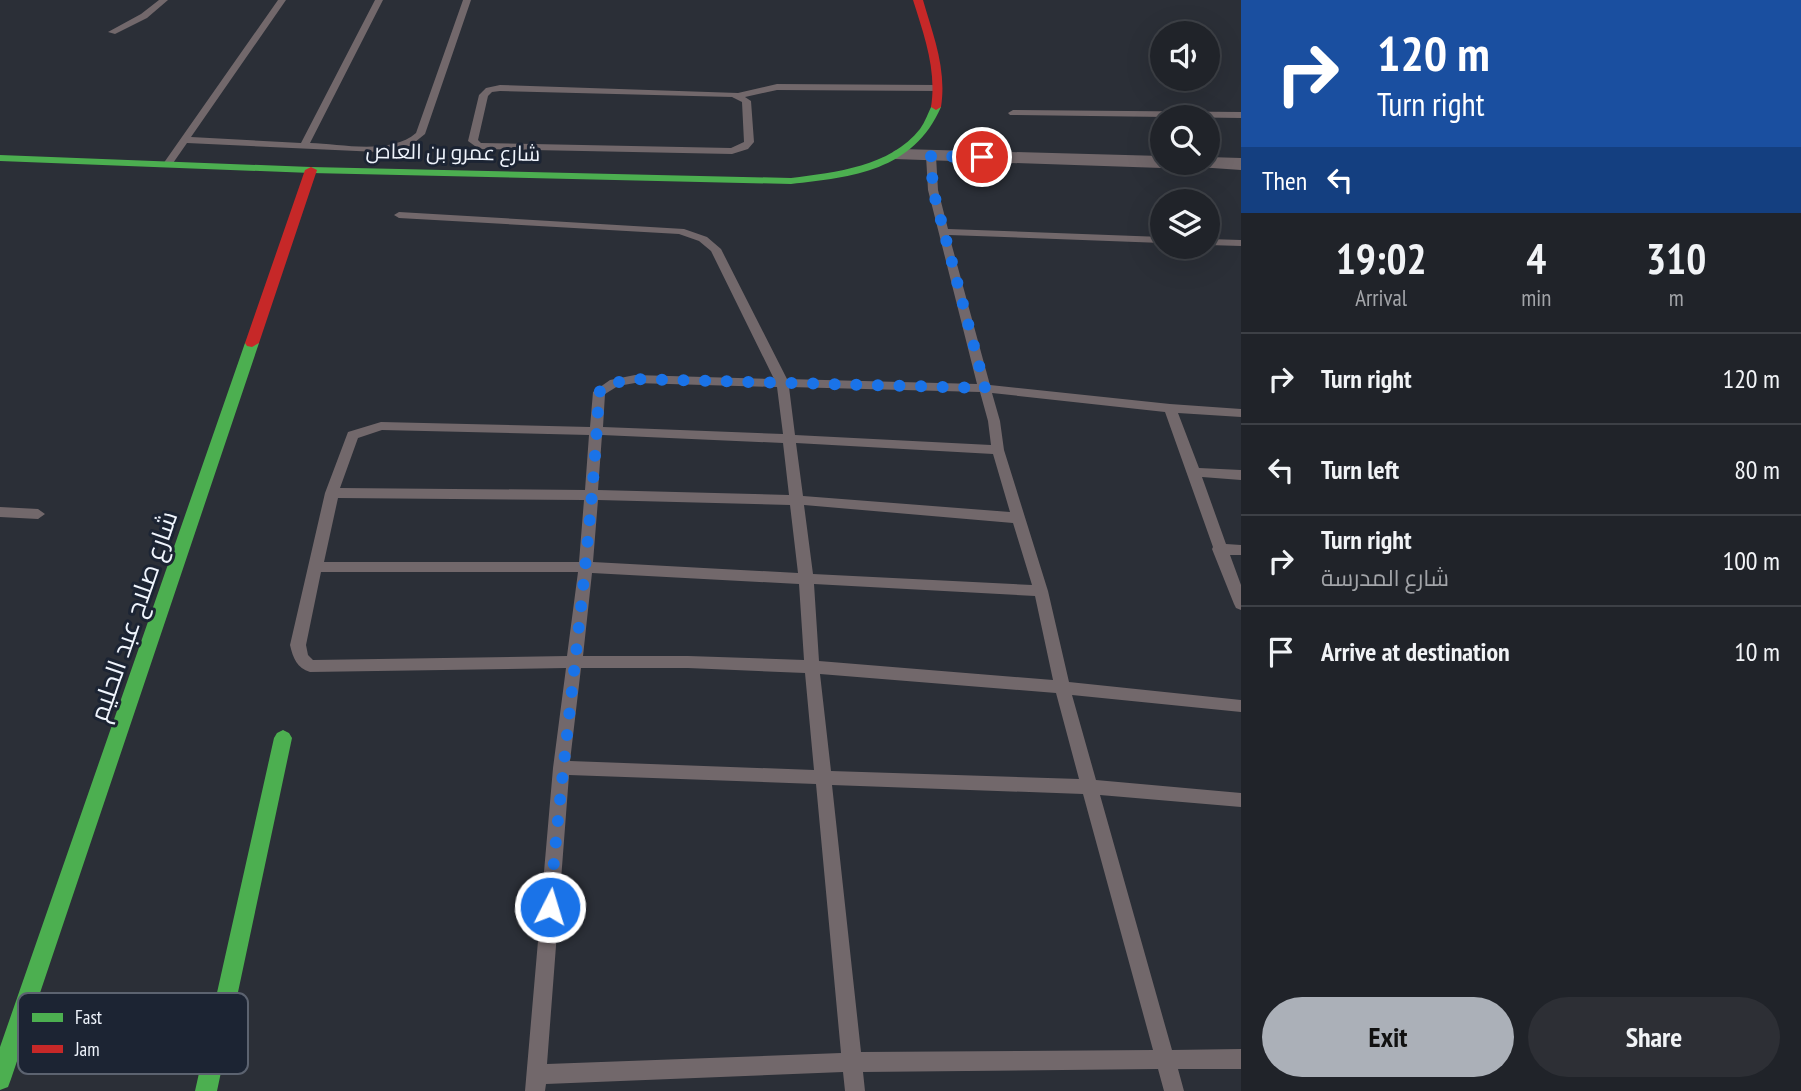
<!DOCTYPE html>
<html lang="en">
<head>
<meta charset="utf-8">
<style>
  body { margin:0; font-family:"PT Sans Narrow",Cairo,sans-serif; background:#2d2f35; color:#f1f3f6; height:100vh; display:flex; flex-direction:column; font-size:26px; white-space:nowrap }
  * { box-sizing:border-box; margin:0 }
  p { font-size:23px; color:#a2a4a8 }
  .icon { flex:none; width:38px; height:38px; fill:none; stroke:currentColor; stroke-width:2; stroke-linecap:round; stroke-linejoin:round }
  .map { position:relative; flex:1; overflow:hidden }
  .sheet { display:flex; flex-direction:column; background:#202329; width:560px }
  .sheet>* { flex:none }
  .top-card { background:#1a4fa0; color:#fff; overflow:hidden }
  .controls { position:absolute; left:1150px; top:21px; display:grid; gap:14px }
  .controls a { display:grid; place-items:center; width:70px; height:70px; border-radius:50%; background:#202329; box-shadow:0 7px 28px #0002,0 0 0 2px #3d4046; font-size:35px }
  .pin { position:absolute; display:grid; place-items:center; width:60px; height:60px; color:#fff; margin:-30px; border:4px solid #fff; border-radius:50%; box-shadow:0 2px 7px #0007 }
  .me { position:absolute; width:77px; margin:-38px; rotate:5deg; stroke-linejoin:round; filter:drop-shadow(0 0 5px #0008) }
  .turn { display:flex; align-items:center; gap:24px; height:147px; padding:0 21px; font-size:32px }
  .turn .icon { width:91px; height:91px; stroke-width:2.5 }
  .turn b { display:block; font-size:49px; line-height:60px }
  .then { display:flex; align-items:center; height:66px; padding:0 21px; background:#0003; gap:14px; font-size:26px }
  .eta { display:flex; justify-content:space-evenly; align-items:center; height:119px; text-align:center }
  .eta b { font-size:42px; font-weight:700; line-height:49px }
  .primary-button { display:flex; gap:14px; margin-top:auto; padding:14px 21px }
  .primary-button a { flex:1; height:80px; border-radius:42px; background:#abb0b8; color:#111; font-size:28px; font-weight:700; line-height:80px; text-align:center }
  .primary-button a+a { background:#2d2f35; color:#f1f3f6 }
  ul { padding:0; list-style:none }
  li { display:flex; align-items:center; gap:21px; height:91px; padding:0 21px; border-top:2px solid #3d4046 }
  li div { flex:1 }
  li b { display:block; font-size:26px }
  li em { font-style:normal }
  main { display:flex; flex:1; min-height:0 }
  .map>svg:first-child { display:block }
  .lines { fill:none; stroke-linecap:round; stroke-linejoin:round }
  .lane { fill:#72686b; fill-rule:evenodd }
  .street { fill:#72686b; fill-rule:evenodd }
  .fast { fill:#4caf50; fill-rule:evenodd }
  .jam { fill:#c62828; fill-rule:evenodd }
  .route { stroke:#1a73e8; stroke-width:12; stroke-dasharray:0 21.6 }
  .labels { text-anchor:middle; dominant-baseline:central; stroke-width:6; stroke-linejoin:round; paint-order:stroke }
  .far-street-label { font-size:21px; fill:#f0f5fd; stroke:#1c2433 }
  .street-label { font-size:26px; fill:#f0f5fd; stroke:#1c2433 }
  .key { fill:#1c2433; stroke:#5c6370; stroke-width:2 }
  .key-label { font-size:19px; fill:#f0f5fd }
</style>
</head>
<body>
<main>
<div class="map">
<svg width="1241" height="1091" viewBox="0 0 1241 1091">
  <rect width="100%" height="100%" fill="#2b2f37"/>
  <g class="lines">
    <path class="lane" d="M159,0H168L147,18L115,34L108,32L141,14Z
      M278,0H286L191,137L301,143L375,0H383L310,143C341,144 391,155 416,133L463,0H471L425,134L410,146L378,152L187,143L171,166H165L163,164Z
      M777,84L938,85L942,88L938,91L777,90L745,97L751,101L754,142L748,149L732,154L479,149L468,141L479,95L486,88L500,85L738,93ZM500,91L732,97L742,102L744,142L731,148L481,143L478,140L488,96L492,92Z
      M1013,110L1241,112V118L1010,115L1008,113Z
      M931,153L936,156L938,190L948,229L1162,237V243L949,235L990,385L1170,404L1241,409V417L1178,413L1199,468L1241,470V480L1202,477L1226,544L1241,545V555H1230L1241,585V610L1236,608L1234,604L1212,549L1213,547L1165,412L992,393L1000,421L1004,450L1048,591L1069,682L1241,700V712L1072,695L1096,780L1241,793V807L1100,795L1172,1050L1241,1049V1069H1178L1184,1091H1164L1158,1069L863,1072L865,1091H845L843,1072L546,1084L545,1091H525L553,768L566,668L310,672C297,668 293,658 290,645L325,493L348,432L381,422L590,427L593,392L610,380L635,375L774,379L711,251L699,241L679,234L399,218L394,215L399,212L684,229L707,237L721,249L787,379L977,384L928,190L926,156ZM635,383L777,387L783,434L603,427L605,394L618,386ZM789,387L980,392L988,421L991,445L795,435ZM382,430L589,435L585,490L340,488L358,438ZM602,435L783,443L789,495L598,490ZM796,443L993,454L1010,512L803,496ZM338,498L584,500L579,562H324ZM598,500L790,505L798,573L593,562ZM804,505L1013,523L1032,585L813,574ZM321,572H578L567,656L313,660L308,655L306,645ZM592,573L799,584L804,660L688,656H583ZM814,584L1035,596L1053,680L819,661ZM581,668H688L805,673L814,770L570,761ZM820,674L1056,693L1079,779L831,771ZM569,775L816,784L841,1053L547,1064ZM832,785L1083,794L1153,1050L861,1052Z
      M1208,239L1241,240V246L1208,245Z
      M0,507L38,509L45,514L38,519L0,517Z"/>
    <path class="street" d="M901,149L1162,156V163H1172L1162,168L894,159L891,155L894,151Z
      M1208,157L1241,158V170L1198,167L1195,163H1208Z"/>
    <path class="fast" d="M932,105L941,107C913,171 853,177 791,184L311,173L0,161V155L311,167L791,178C836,172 890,167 920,129C925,122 928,113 932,105Z
      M252,339L259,343L11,1079L8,1087L0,1090V1047L245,343Z
      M283,730L289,733L292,738L217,1091H195L274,738L277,733Z"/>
    <path class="jam" d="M913,0H923C933,35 947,69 941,107L936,110L931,107C937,70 924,35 913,0Z
      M311,167L317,170L259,343L252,347L247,346L245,343L305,170Z"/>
  </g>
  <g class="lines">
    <path class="route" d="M550,907C564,735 590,565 599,392L614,383L635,379L985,388L933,190L931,156L982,157"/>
  </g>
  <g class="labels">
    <g class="far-street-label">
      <text transform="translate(453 152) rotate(1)">شارع عمرو بن العاص</text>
    </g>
    <g class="street-label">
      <text transform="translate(133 616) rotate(-71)">شارع صلاح عبد الحليم</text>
    </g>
  </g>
  <rect x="18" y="993" width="230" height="81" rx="10" class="key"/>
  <rect x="32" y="1013" width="31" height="9" fill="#4caf50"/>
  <rect x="32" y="1045" width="31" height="8" fill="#c62828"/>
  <g class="key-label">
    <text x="75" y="1024">Fast</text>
    <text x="75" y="1056">Jam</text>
  </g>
</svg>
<div class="controls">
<a><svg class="icon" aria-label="sound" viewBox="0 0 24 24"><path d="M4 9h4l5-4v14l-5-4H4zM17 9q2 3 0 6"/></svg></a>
<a><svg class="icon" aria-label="search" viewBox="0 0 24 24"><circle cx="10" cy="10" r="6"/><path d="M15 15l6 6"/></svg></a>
<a><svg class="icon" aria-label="layers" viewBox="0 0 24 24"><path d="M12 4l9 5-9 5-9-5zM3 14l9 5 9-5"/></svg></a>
</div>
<div class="pin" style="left:982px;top:157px;background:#d93025"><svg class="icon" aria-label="arrive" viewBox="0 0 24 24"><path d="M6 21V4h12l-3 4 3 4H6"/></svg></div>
<svg class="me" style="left:550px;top:907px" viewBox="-20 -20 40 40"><circle r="17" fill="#1a73e8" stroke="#fff" stroke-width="3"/><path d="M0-11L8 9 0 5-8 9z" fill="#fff"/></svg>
</div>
<section class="sheet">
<div class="top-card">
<div class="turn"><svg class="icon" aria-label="right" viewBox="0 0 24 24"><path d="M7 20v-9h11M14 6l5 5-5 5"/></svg><div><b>120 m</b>Turn right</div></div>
<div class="then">Then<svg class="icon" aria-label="left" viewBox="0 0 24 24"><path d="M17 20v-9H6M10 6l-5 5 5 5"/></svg></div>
</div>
<div class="eta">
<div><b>19:02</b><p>Arrival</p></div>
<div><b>4</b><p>min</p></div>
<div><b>310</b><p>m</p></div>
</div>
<ul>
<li><svg class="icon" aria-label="right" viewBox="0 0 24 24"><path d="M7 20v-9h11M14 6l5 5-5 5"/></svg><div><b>Turn right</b></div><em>120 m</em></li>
<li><svg class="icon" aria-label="left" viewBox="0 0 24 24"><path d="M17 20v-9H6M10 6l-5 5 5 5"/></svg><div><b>Turn left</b></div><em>80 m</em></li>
<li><svg class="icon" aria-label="right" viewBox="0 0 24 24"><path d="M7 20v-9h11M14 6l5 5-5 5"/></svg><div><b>Turn right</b><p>شارع المدرسة</p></div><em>100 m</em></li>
<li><svg class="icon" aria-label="arrive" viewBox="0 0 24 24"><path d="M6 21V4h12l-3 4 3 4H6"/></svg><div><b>Arrive at destination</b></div><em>10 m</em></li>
</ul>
<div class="primary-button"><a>Exit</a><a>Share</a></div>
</section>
</main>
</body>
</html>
